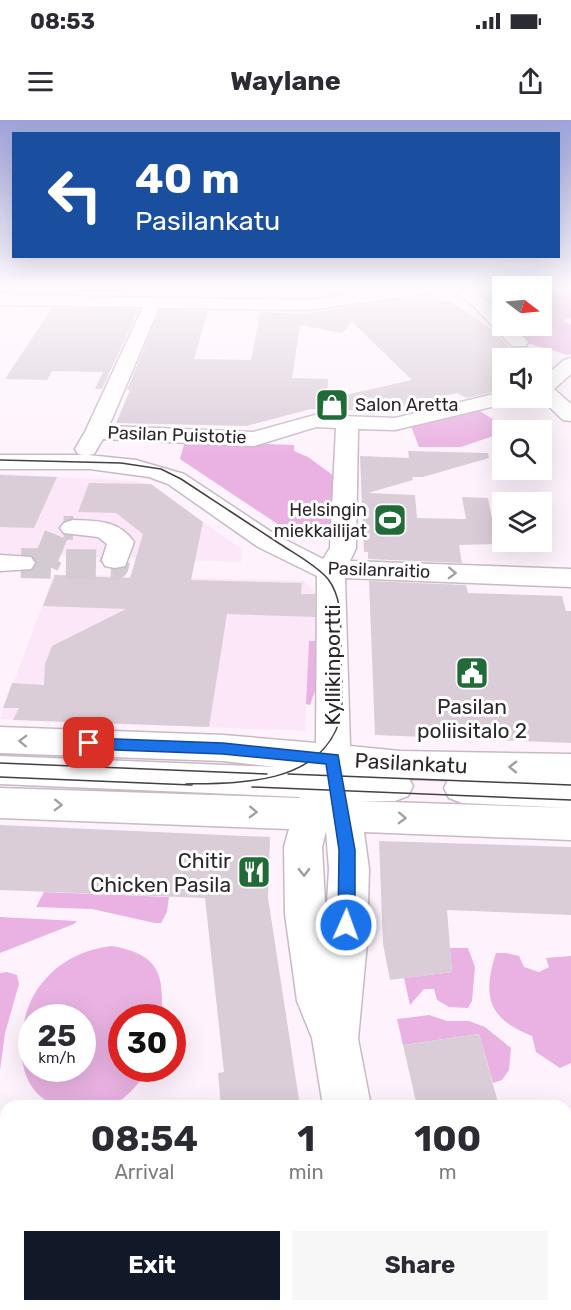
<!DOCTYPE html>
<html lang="en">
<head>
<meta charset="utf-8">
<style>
  body { margin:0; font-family:Rubik,sans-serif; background:#f7f7f7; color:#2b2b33; height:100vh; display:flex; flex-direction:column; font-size:22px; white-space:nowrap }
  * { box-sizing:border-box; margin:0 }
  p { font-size:20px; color:#7c7c81 }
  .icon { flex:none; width:33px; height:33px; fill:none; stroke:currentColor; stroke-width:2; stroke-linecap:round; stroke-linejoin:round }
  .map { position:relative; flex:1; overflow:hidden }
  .details { position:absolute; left:0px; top:980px; width:572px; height:212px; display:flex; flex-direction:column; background:#fff; border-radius:18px 18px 0 0; box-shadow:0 6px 24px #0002 }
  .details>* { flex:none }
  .banner { position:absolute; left:12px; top:12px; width:548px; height:126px; border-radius:0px; box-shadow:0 6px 24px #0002; background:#1a4fa0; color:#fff; overflow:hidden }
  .needle { width:39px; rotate:106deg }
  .fabs { position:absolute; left:492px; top:156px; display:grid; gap:12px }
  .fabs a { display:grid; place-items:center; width:60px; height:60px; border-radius:0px; background:#fff; box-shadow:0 6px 24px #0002; font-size:30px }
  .speed { position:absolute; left:18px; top:884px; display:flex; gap:12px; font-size:30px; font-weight:700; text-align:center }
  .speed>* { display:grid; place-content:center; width:78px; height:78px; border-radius:50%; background:#fff; box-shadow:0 6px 24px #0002; line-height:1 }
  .speed small { font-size:15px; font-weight:400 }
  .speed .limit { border:9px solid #d22; background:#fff; color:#111 }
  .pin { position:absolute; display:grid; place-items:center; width:51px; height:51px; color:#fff; margin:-26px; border-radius:12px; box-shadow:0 3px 9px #0006 }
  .me { position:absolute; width:66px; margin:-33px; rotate:2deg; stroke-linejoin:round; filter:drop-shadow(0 0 4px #0008) }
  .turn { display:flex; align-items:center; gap:21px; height:126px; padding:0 24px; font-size:27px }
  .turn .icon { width:78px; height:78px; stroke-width:2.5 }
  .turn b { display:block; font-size:42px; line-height:51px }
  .eta { display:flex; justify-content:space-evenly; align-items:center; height:102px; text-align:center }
  .eta b { font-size:36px; font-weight:700; line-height:42px }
  .button { display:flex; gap:12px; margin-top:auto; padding:12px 24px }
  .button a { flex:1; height:69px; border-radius:0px; background:#111827; color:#fff; font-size:24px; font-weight:700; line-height:69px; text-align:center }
  .button a+a { background:#f7f7f7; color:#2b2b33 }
  .status { display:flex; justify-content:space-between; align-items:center; height:42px; padding:0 30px; background:#fff; direction:ltr }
  .status svg { height:16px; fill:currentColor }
  header { display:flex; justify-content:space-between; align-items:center; height:78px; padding:0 24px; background:#fff; font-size:27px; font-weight:700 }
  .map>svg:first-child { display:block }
  .built { fill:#fbe7f8 }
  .green { fill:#e9b2e2; fill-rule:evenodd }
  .building { fill:#dacdd8; fill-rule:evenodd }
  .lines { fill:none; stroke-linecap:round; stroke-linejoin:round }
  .minor-tunnel-far1 { stroke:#d4cad2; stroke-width:24; stroke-dasharray:24 12; stroke-linecap:butt }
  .minor-tunnel { stroke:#d4cad2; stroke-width:30; stroke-dasharray:30 15; stroke-linecap:butt }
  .minor-casing { stroke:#c7bac5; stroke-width:3 }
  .minor { fill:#fff; fill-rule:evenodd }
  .tram { stroke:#463f44; stroke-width:1.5 }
  .oneway { stroke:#a09ea0 }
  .route { fill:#1a73e8; stroke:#114b97; stroke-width:1.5 }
  .labels { text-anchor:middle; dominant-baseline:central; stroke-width:6; stroke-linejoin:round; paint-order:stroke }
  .far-poi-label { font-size:18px; fill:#2d272c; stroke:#fff; text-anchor:start }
  .far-street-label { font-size:18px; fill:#2d272c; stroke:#fff }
  .street-label { font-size:21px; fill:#2d272c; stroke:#fff }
  .poi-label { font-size:21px; fill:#2d272c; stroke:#fff }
</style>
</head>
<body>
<div class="status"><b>08:53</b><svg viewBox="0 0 49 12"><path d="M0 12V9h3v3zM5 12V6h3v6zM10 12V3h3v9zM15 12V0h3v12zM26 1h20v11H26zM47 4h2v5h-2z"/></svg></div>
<header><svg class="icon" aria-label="menu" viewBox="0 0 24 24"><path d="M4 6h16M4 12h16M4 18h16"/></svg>Waylane<svg class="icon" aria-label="share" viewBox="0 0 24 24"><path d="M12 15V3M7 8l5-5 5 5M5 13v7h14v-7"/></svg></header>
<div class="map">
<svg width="571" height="1190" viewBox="0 0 571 1190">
  <rect width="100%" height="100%" fill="#fef3fc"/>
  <path class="built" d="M0,354L138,361L152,367L242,429L241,442L0,434Z
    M54,454L304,461L316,474L319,521H309L305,611L0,599Z"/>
  <path class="green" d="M0,169H131L129,171H71L68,174L0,173Z
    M542,169L559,175H571V198L563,200L571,205V234L567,235L525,222L508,206H542Z
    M477,289L509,310H502V313L461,327H419L411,306Z
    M185,321L294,325V331L308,337L338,359L337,417H306L291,413L180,339Z
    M309,521H319L318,563L310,585L306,584Z
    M44,772L169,777L167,792L161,803H155L92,789L36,787Z
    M0,797L77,801L74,804L0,833Z
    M112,826C158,834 165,853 161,897H122V948H150C139,962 128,979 111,985C96,986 69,989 56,985C9,970 15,895 42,863C60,841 84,829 112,826ZM32,897H82V948H32Z
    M450,828H468L475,847L472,881L468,888L449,887L437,880L434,869H424L410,885L404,858L452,852Z
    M496,833H506L519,836L524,847L539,852L549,847L546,838L571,836V943L560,948L536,932L532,916C488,899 482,876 496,833Z
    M7,852L17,855L19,864L5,913L0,950V853Z
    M429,895L447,901H469L485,907L511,928L509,950L502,960L493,963L479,914L403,925L397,899Z
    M571,1091V1190H463L462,1185H566V1092Z"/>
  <path class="building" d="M433,174L444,182L451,181L496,213L510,228H517L531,238H502V270L467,278L457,273L382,291L311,289L246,306L116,303L130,270H127L160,190L208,191L194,239L251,240L260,192L302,194ZM352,202L412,260L327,279L328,259L292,258L300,205L342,213Z
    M52,188L139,189L102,269H95L103,252L52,251L47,260L5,259Z
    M408,331L488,333L489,338L423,357H412L413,360L368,373L415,375L417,398L466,399L462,377L488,378L497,424L459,425L462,443L368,439V432H364L360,336L409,338Z
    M0,355L57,357L34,408L0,407Z
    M89,363L151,364L203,402L191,460L302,463L301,474H315V497L227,494L209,607L13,600L19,588H3L12,563L44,565L45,544L52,526L126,489L43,486L55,455L130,458L143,414L116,393L78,392Z
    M369,461L466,465L468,473L562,476L566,491H571V623L375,615Z
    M0,705L270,717L268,778L300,986H221L218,953L224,952L205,778L0,770Z
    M379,721L571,727V795L447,790L452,852L390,860L383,824Z
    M479,914L499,986H417L403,925Z"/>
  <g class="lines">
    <path class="minor-tunnel-far1" d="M47,437L59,408H73"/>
    <path class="minor-tunnel" d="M21,443L114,445L115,440
      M44,444L48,436"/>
    <g class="minor-casing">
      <path id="minor" d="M388,169H431L423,174L309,190L159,188L109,306L253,312L315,295L395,298L502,272V278H515L512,282L395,310L358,309L356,428L350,441L571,449V467L345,458L350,626L400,631L571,634V688L462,683L449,678L444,668L448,660L409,659L413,666L408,676L395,681H359L571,688V720L364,712L369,749L367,823L358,919L371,986H323L312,918L297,881L285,794L284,727L289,709L0,698V668L299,678L300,677L0,664V636L276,647L223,641L0,633V607L223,615L316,623L317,456L258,427L168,364L149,357L90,349H0V335H84L78,334L75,329L85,312L143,187L0,185V175L309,180ZM316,307L336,308L330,428L323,439L276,415L184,354L136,340L88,335L94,334L103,319L254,326ZM326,711L329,749L326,800L322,727Z
        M451,169C479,169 483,177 502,196V206H513L528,222L526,226H512L472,185Z
        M571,238V254L554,269L571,284V301L563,300L540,278L542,259L564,240Z
        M73,400C97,401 119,400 134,422L125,446L115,448L105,446L102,440L107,424L98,417L64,413L60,408L64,403Z
        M0,435L31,437L35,443L31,449L0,451Z
        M175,1185H258L256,1190H173Z
        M354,1185H410V1190H354Z"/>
    </g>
    <use href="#minor" class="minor"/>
    <path class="tram" d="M0,340L121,343L161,349L181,359C214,381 247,402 280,424C295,434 316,445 328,459C344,480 340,508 341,533C341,557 346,588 336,610C311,665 237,663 186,664
      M0,643L267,654
      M288,654L571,665
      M0,657L192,665
      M252,667L571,680"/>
  </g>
  <defs><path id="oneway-chevron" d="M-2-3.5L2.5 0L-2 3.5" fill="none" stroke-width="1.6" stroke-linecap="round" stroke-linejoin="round" transform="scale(1.5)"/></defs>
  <g class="oneway">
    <use href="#oneway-chevron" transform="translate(452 453) rotate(2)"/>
    <use href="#oneway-chevron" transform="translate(23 621) rotate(-178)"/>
    <use href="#oneway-chevron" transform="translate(513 647) rotate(-179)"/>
    <use href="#oneway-chevron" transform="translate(58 685) rotate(2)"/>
    <use href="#oneway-chevron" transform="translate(253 692) rotate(2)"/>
    <use href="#oneway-chevron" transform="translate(402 698) rotate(2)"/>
    <use href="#oneway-chevron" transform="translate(304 752) rotate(89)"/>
  </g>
  <linearGradient id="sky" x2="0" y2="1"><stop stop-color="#9ea4db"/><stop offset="0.5" stop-color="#fffafe"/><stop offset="1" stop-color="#fffafe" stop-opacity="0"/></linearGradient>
  <rect width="571" height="336" fill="url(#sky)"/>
  <path class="route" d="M89,618L223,623L338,635L355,730V805L353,810L346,813L340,810L338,805L339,730L326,644L223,634L89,629L82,623Z"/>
  <defs>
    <g id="shop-square" transform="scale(1.725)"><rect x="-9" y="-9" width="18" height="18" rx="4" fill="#216b39" stroke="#fff"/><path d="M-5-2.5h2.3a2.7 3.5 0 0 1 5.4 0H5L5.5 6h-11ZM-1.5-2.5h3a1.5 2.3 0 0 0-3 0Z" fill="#fff"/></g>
    <g id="stadium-square" transform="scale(1.725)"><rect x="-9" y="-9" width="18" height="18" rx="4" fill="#216b39" stroke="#fff"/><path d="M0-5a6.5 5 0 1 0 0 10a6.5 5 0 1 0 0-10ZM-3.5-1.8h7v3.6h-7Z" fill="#fff"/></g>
    <g id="civic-square" transform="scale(1.725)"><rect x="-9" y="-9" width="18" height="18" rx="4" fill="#216b39" stroke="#fff"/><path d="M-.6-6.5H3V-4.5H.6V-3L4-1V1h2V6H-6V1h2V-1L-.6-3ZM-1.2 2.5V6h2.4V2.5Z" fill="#fff"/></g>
    <g id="restaurant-square" transform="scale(1.725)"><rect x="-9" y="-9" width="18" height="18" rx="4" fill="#216b39" stroke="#fff"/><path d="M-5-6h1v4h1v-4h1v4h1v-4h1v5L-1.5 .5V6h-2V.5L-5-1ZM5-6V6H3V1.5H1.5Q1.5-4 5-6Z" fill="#fff"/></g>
  </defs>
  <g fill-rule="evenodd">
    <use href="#shop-square" x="332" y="285"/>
    <use href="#stadium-square" x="390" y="400"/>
    <use href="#civic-square" x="472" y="553"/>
    <use href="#restaurant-square" x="254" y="752"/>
  </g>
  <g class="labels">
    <g class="far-poi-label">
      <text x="355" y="285">Salon Aretta</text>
      <text x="367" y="390" text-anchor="end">Helsingin<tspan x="367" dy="21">miekkailijat</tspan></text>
    </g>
    <g class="far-street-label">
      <text transform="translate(177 315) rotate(2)">Pasilan Puistotie</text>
      <text transform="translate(379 450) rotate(2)">Pasilanraitio</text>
    </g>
    <g class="street-label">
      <text transform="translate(332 545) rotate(-90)">Kyllikinportti</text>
      <text transform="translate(411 643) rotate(3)">Pasilankatu</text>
    </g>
    <g class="poi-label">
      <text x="472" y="586">Pasilan<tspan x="472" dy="24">poliisitalo 2</tspan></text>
      <text x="231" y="740" text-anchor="end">Chitir<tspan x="231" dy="24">Chicken Pasila</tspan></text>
    </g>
  </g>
</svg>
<div class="fabs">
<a><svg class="needle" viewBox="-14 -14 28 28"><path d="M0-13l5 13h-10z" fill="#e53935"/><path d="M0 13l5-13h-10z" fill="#7c7c81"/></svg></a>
<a><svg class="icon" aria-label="sound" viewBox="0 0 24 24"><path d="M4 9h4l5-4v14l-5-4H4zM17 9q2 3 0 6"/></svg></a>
<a><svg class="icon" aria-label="search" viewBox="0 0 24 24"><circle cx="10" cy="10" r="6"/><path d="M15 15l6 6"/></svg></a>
<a><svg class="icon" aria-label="layers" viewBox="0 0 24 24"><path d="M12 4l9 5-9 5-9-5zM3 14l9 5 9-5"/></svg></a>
</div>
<div class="speed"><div>25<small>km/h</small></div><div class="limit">30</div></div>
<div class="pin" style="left:89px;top:623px;background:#d93025"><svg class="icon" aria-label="arrive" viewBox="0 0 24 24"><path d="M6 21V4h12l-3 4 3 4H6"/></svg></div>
<svg class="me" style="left:346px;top:805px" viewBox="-20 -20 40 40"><circle r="17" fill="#1a73e8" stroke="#fff" stroke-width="3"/><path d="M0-11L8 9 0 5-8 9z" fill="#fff"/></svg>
<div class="banner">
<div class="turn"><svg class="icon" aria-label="left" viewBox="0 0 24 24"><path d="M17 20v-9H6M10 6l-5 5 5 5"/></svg><div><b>40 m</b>Pasilankatu</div></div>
</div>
<section class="details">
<div class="eta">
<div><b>08:54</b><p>Arrival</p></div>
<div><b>1</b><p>min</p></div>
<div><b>100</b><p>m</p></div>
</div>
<div class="button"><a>Exit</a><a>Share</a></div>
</section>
</div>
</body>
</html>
